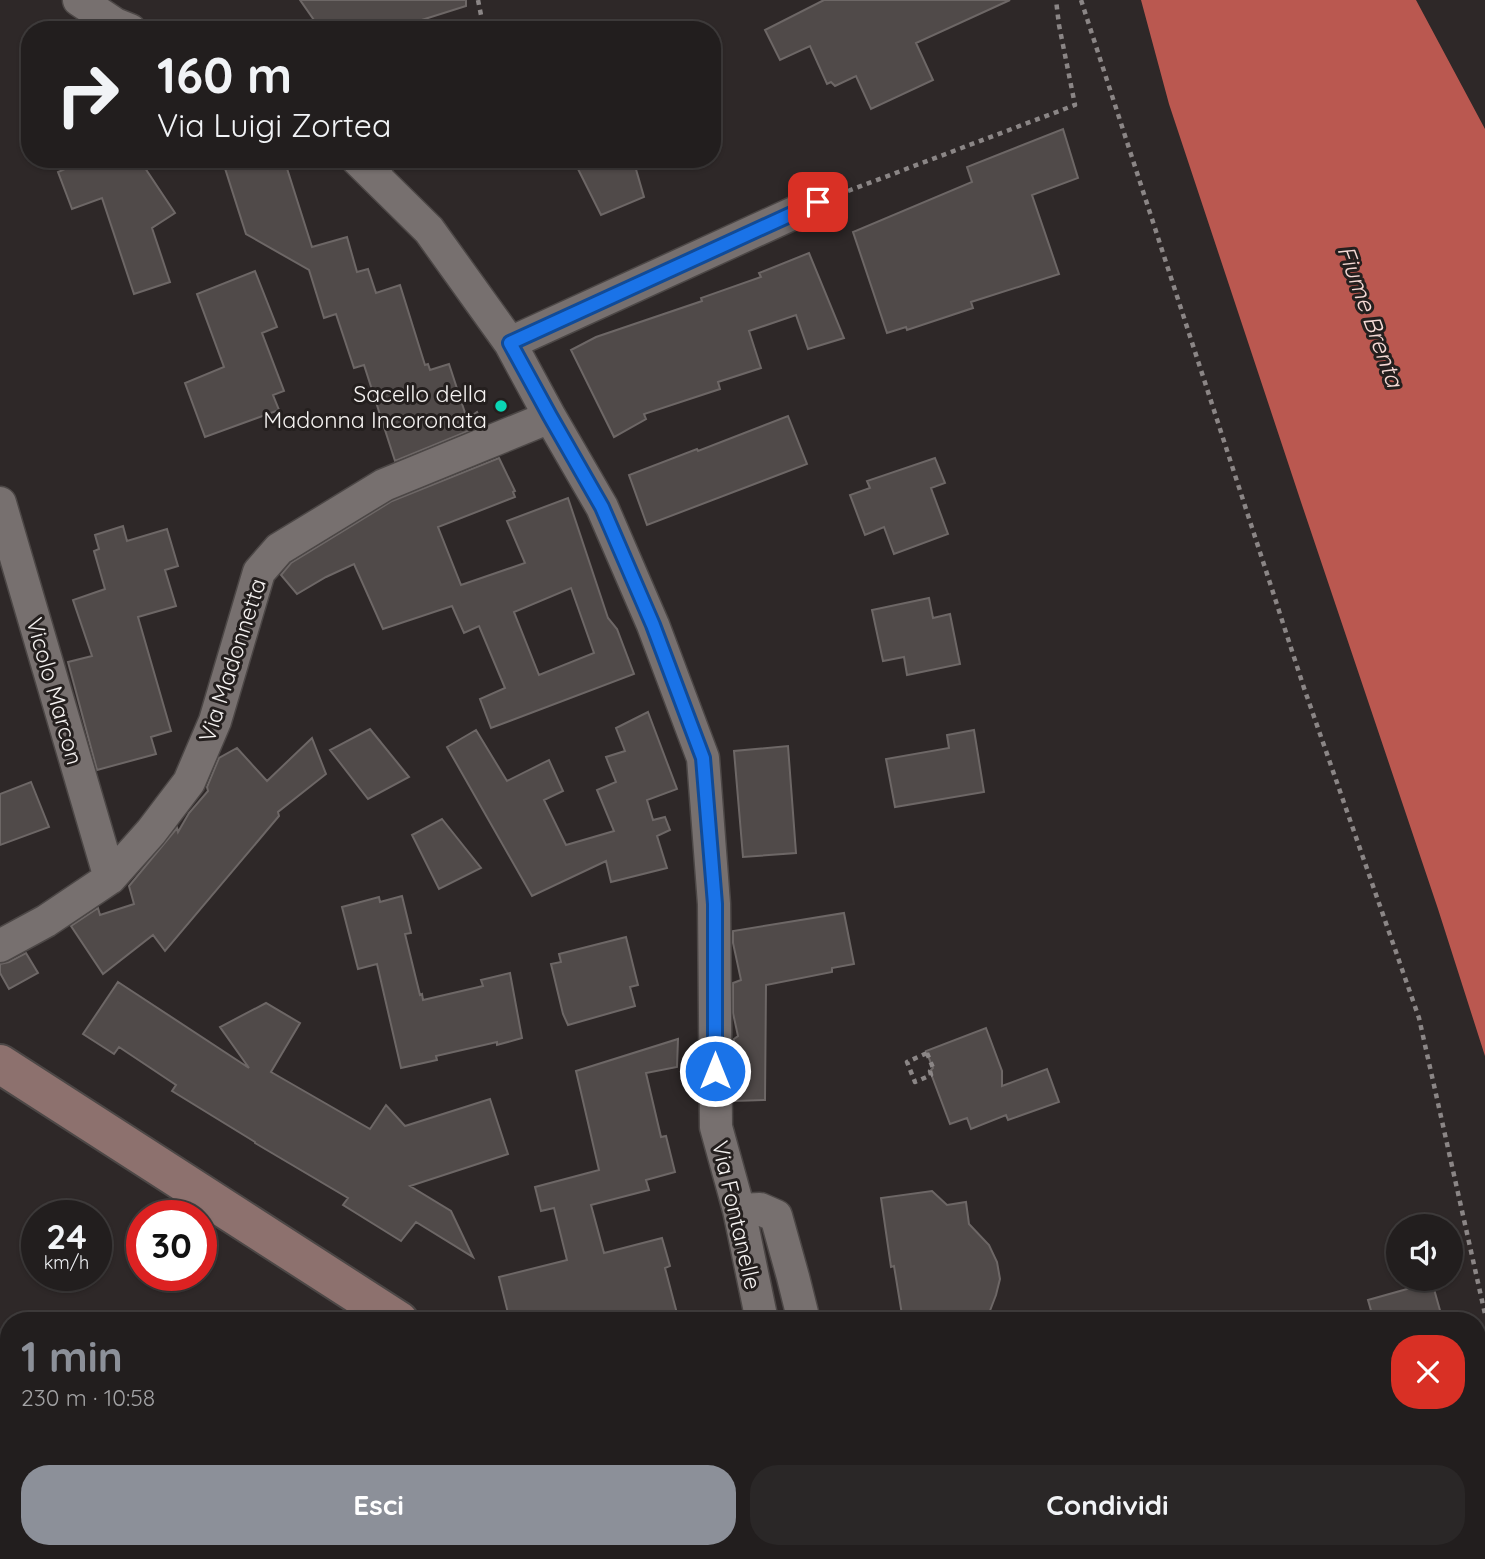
<!DOCTYPE html>
<html lang="it">
<head>
<meta charset="utf-8">
<style>
  body { margin:0; font-family:Quicksand,sans-serif; background:#2a2727; color:#f1f3f6; height:100vh; display:flex; flex-direction:column; font-size:26px; white-space:nowrap }
  * { box-sizing:border-box; margin:0 }
  p { font-size:23px; color:#a2a2a4 }
  .icon { flex:none; width:38px; height:38px; fill:none; stroke:currentColor; stroke-width:2; stroke-linecap:round; stroke-linejoin:round }
  .map { position:relative; flex:1; overflow:hidden }
  .panel { position:absolute; left:0px; top:1312px; width:1486px; height:247px; display:flex; flex-direction:column; background:#221e1e; border-radius:28px 28px 0 0; box-shadow:0 2px 5px #0004,0 0 0 2px #3f3c3c }
  .panel>* { flex:none }
  .guide { position:absolute; left:21px; top:21px; width:700px; height:147px; border-radius:28px; box-shadow:0 2px 5px #0004,0 0 0 2px #3f3c3c; background:#221e1e; color:#f1f3f6; overflow:hidden }
  .tools { position:absolute; left:1386px; top:1214px; display:grid; gap:14px }
  .tools a { display:grid; place-items:center; width:77px; height:77px; border-radius:50%; background:#221e1e; box-shadow:0 2px 5px #0004,0 0 0 2px #3f3c3c; font-size:35px }
  .speed { position:absolute; left:21px; top:1200px; display:flex; gap:14px; font-size:35px; font-weight:700; text-align:center }
  .speed>* { display:grid; place-content:center; width:91px; height:91px; border-radius:50%; background:#221e1e; box-shadow:0 2px 5px #0004,0 0 0 2px #3f3c3c; line-height:1 }
  .speed small { font-size:18px; font-weight:400 }
  .speed .limit { border:10px solid #d22; background:#fff; color:#111 }
  .pin { position:absolute; display:grid; place-items:center; width:60px; height:60px; color:#fff; margin:-30px; border-radius:14px; box-shadow:0 4px 10px #0006 }
  .me { position:absolute; width:77px; margin:-38px; rotate:0deg; stroke-linejoin:round; filter:drop-shadow(0 0 5px #0008) }
  .turn { display:flex; align-items:center; gap:24px; height:147px; padding:0 21px; font-size:32px }
  .turn .icon { width:91px; height:91px; stroke-width:2.5 }
  .turn b { display:block; font-size:49px; line-height:60px }
  .round { display:grid; place-items:center; flex:none; width:74px; height:74px; border-radius:28px; background:#2a2727 }
  .headline { display:flex; align-items:center; justify-content:space-between; height:119px; padding:0 21px }
  h1 { font-size:42px; font-weight:700; line-height:52px; color:#8c9099 }
  .action { display:flex; gap:14px; margin-top:auto; padding:14px 21px }
  .action a { flex:1; height:80px; border-radius:28px; background:#8c9099; color:#fff; font-size:28px; font-weight:700; line-height:80px; text-align:center }
  .action a+a { background:#2a2727; color:#f1f3f6 }
  .map>svg:first-child { display:block }
  .water { fill:#ba5850 }
  .building { fill:#504a49; stroke:#6d6766; stroke-width:2; fill-rule:evenodd }
  .lines { fill:none; stroke-linecap:round; stroke-linejoin:round }
  .lane-casing { stroke:#4c4746; stroke-width:19 }
  .street-casing { stroke:#4c4746; stroke-width:35 }
  .secondary-casing { stroke:#4c4746; stroke-width:42 }
  .path { stroke:#8b8686; stroke-width:4.5; stroke-dasharray:5 5; stroke-linecap:butt }
  .lane { stroke:#77706f; stroke-width:16 }
  .street { stroke:#77706f; stroke-width:32 }
  .secondary { stroke:#8d716e; stroke-width:38 }
  .route-casing { stroke:#114b97; stroke-width:18 }
  .route { stroke:#1a73e8; stroke-width:12 }
  .poi-dot { fill:#0ad5b5; stroke:#241f1e; stroke-width:2.5 }
  .labels { text-anchor:middle; dominant-baseline:central; stroke-width:6; stroke-linejoin:round; paint-order:stroke }
  .poi-label { font-size:23px; fill:#f5f2f1; stroke:#241f1e; text-anchor:end }
  .street-label { font-size:23px; fill:#f5f2f1; stroke:#241f1e }
  .water-label { font-size:24px; font-style:italic; fill:#f6dad6; stroke:#241f1e }
</style>
</head>
<body>
<div class="map">
<svg width="1485" height="1559" viewBox="0 0 1485 1559">
  <rect width="100%" height="100%" fill="#2e2828"/>
  <path class="water" d="M1141,0H1416L1485,129V1056L1438,909L1301,502L1169,104Z"/>
  <path class="building" d="M300,0H466V6L390,30H321Z
    M824,0H1010L916,43L933,80L871,109L856,76L835,86L831,82L827,84L810,46L780,60L765,30Z
    M1063,129L1078,178L1032,195L1059,274L971,302L973,308L907,330L906,327L887,333L853,232L972,182L967,167Z
    M88,159H139L175,213L152,228L170,282L134,294L102,198L72,209L58,172Z
    M222,159H284L312,247L347,237L357,272L368,269L376,293L400,285L425,365L428,364L430,370L449,364L467,419L477,412L483,425L395,461L364,365L354,368L336,314L324,318L309,270L246,234Z
    M573,159H633L644,197L601,215Z
    M809,253L844,338L808,349L796,315L749,331L761,368L718,382L720,389L644,414L646,419L614,437L571,350L596,337L702,301L701,298L761,277L759,273Z
    M255,271L277,327L262,333L284,391L273,395L279,410L205,437L185,383L224,367L197,294Z
    M788,416L807,464L647,525L629,475L697,449L698,451Z
    M499,458L515,491L513,492L515,497L438,527L461,585L525,563L507,521L568,498L608,618L617,629L634,674L491,728L480,699L505,688L479,626L464,633L452,606L383,629L354,564L326,577L297,594L281,575L291,563L392,501ZM571,588L594,653L539,675L514,612Z
    M935,458L945,483L931,488L948,534L894,554L884,527L865,535L850,495L870,488L867,481Z
    M123,526L127,541L167,529L178,566L165,570L176,606L138,617L171,731L151,737L156,754L97,770L68,662L92,656L73,600L105,589L94,551L99,549L95,535Z
    M929,598L933,618L950,614L960,664L907,675L904,657L883,661L872,610Z
    M648,712L677,789L647,800L653,820L665,817L670,830L657,836L667,868L611,882L606,861L532,896L447,747L476,730L507,781L549,760L563,791L544,800L566,845L614,831L597,790L616,782L606,757L625,751L616,728Z
    M370,729L409,777L368,799L330,750Z
    M974,730L984,792L895,807L886,759L949,748L947,735Z
    M312,738L326,774L278,812L279,816L165,951L153,935L103,974L71,926L98,908L100,915L134,904L129,886L177,828L178,832L189,813L208,791L207,787L219,758L237,748L267,781Z
    M788,746L796,853L743,857L734,751Z
    M31,782L49,827L0,845V794Z
    M442,819L481,868L439,889L412,835Z
    M402,896L411,933L405,934L420,995L422,994L423,1000L483,986L481,980L510,973L522,1038L497,1045V1042L436,1056L437,1060L401,1068L377,964L358,969L342,907L379,897L380,902Z
    M844,913L854,964L832,968V972L766,985L765,1100L734,1101V1039L738,1036L733,1013V983L741,980L733,943V931Z
    M626,937L638,985L630,987L635,1006L568,1025L563,1014L551,964L561,962L559,954Z
    M26,953L38,973L9,989L0,973V964L9,962Z
    M118,982L249,1068L220,1027L266,1003L300,1023L271,1072L370,1129L386,1105L405,1126L490,1099L508,1154L410,1186L451,1211L473,1257L416,1222L401,1241L343,1205L348,1198L255,1143V1142L172,1091L176,1085L119,1047L114,1054L83,1034Z
    M986,1028L1002,1071V1086L1047,1069L1059,1102L1008,1120L1006,1115L971,1129L967,1118L950,1124L930,1071L933,1068L926,1051Z
    M678,1039L677,1067L646,1073L661,1137L666,1136L675,1172L646,1180L649,1190L591,1205L604,1253L662,1238L670,1266L665,1268L679,1321H510L499,1277L567,1260L554,1208L541,1211L535,1187L599,1170L576,1071Z
    M932,1191L947,1205L966,1202L969,1224L989,1245L997,1262L1000,1279L996,1295L986,1321H903L894,1266L891,1267L881,1198Z
    M1432,1282L1443,1321H1374L1368,1300Z"/>
  <g class="lines">
    <g class="lane-casing">
      <path id="lane" d="M378,179L389,159"/>
    </g>
    <g class="street-casing">
      <path id="street" d="M79,0L115,24L130,30
        M357,159L429,230L510,343L550,417L602,507L653,625L703,758L714,904L716,1127L739,1210L762,1321
        M510,343L818,202
        M0,503L110,878
        M0,946L46,921L110,878L151,832L189,782L215,721L259,572L279,549L384,485L550,417
        M739,1210L760,1209L776,1216L793,1277L804,1321
        M859,1550L861,1559
        M786,1559L795,1550"/>
    </g>
    <g class="secondary-casing">
      <path id="secondary" d="M0,1064L399,1321
        M754,1550L763,1559"/>
    </g>
    <path class="path" d="M478,0L484,30
      M1081,0L1304,688L1419,1018L1485,1314
      M848,191L1075,105L1059,25L1056,0
      M927,1053L933,1068L930,1071L931,1075L915,1082L907,1062Z"/>
    <use href="#lane" class="lane"/>
    <use href="#street" class="street"/>
    <use href="#secondary" class="secondary"/>
  </g>
  <g class="lines">
    <g class="route-casing">
      <path id="route" d="M715,1071V904L703,758L653,625L602,507L550,416L510,343L818,202"/>
    </g>
    <use href="#route" class="route"/>
  </g>
  <circle class="poi-dot" cx="501" cy="406" r="7"/>
  <g class="labels">
    <g class="poi-label">
      <text x="487" y="393">Sacello della<tspan x="487" dy="26">Madonna Incoronata</tspan></text>
    </g>
    <g class="street-label">
      <text transform="translate(232 660) rotate(-72)">Via Madonnetta</text>
      <text transform="translate(55 691) rotate(74)">Vicolo Marcon</text>
      <text transform="translate(737 1215) rotate(77)">Via Fontanelle</text>
    </g>
    <g class="water-label">
      <text transform="translate(1371 316) rotate(70)">Fiume Brenta</text>
    </g>
  </g>
</svg>
<div class="tools">
<a><svg class="icon" aria-label="sound" viewBox="0 0 24 24"><path d="M4 9h4l5-4v14l-5-4H4zM17 9q2 3 0 6"/></svg></a>
</div>
<div class="speed"><div>24<small>km/h</small></div><div class="limit">30</div></div>
<div class="pin" style="left:818px;top:202px;background:#d93025"><svg class="icon" aria-label="arrive" viewBox="0 0 24 24"><path d="M6 21V4h12l-3 4 3 4H6"/></svg></div>
<svg class="me" style="left:715px;top:1071px" viewBox="-20 -20 40 40"><circle r="17" fill="#1a73e8" stroke="#fff" stroke-width="3"/><path d="M0-11L8 9 0 5-8 9z" fill="#fff"/></svg>
<div class="guide">
<div class="turn"><svg class="icon" aria-label="right" viewBox="0 0 24 24"><path d="M7 20v-9h11M14 6l5 5-5 5"/></svg><div><b>160 m</b>Via Luigi Zortea</div></div>
</div>
<section class="panel">
<div class="headline"><div><h1>1 min</h1><p>230 m · 10:58</p></div><a class="round" style="background:#d93025;color:#fff"><svg class="icon" aria-label="close" viewBox="0 0 24 24"><path d="M6 6l12 12M18 6L6 18"/></svg></a></div>
<div class="action"><a>Esci</a><a>Condividi</a></div>
</section>
</div>
</body>
</html>
